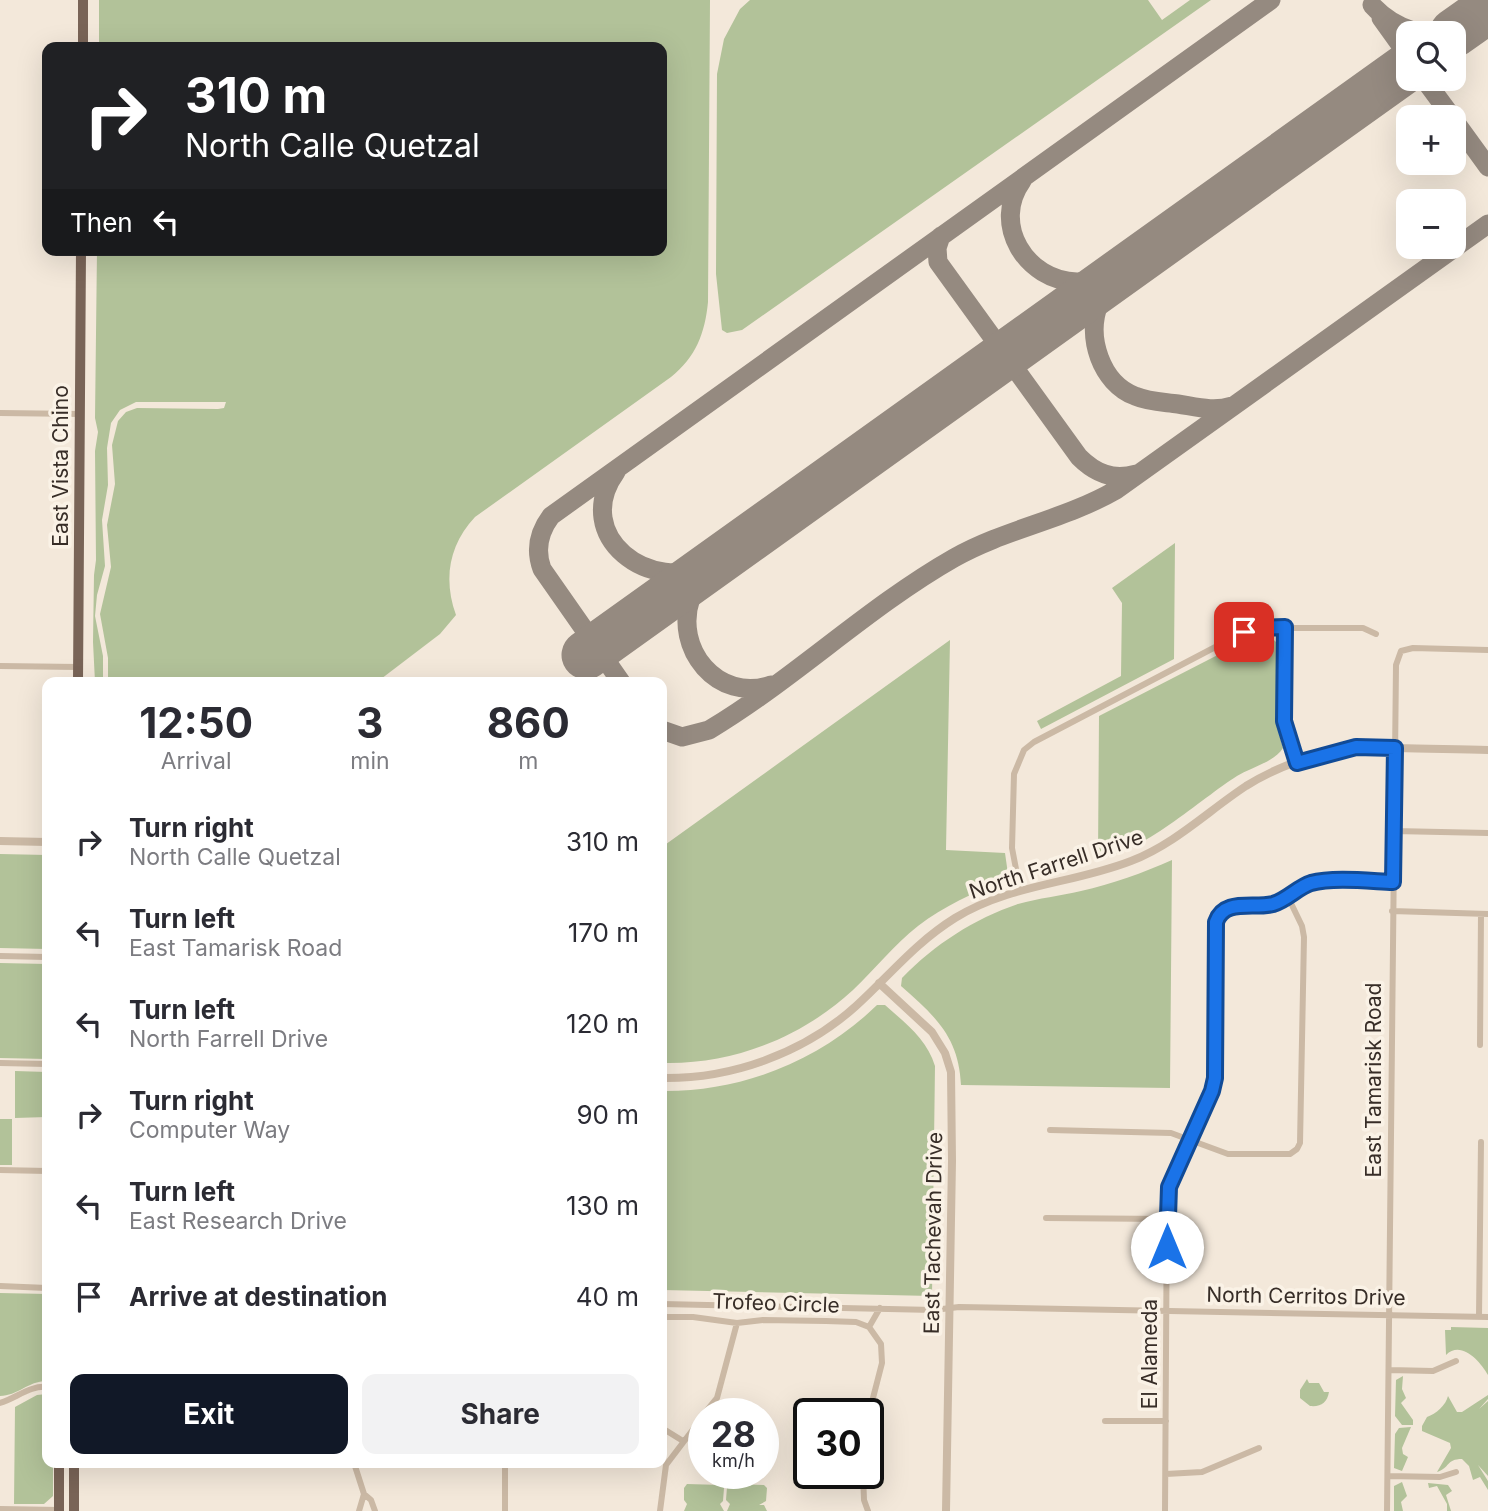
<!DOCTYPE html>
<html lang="en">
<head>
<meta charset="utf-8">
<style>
  body { margin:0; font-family:Inter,sans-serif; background:#f2f2f3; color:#2b2b33; height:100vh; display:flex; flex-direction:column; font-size:26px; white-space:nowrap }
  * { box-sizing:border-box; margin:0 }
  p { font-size:23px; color:#7c7c81 }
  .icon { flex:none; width:38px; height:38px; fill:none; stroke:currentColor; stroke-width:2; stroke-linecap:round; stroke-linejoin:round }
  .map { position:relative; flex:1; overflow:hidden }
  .drawer { position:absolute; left:42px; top:677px; width:625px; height:791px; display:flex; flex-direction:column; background:#fff; border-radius:14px; box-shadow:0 7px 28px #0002 }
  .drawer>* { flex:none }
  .banner { position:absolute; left:42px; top:42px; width:625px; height:214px; border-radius:14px; box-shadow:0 7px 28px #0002; background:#202124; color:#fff; overflow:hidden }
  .fabs { position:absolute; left:1396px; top:21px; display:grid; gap:14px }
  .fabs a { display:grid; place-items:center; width:70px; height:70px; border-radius:14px; background:#fff; box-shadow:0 7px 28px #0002; font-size:35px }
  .speed { position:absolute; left:688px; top:1398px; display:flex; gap:14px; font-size:35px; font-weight:700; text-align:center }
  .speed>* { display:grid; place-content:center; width:91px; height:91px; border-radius:50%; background:#fff; box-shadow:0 7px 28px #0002; line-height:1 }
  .speed small { font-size:18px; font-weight:400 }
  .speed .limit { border:4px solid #111; border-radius:10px; background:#fff; color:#111 }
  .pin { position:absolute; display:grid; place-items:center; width:60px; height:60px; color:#fff; margin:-30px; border-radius:14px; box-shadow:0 4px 10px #0006 }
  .me { position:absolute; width:77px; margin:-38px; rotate:0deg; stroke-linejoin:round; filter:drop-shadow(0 0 5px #0008) }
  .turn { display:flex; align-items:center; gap:24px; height:147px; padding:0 28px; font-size:32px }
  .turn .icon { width:91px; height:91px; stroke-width:2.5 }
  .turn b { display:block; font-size:49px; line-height:60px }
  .then { display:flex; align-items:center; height:66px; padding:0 28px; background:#0003; gap:14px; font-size:26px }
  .eta { display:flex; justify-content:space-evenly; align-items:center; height:119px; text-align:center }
  .eta b { font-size:42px; font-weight:700; line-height:49px }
  .cta { display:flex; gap:14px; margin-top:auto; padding:14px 28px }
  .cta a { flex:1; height:80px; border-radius:14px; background:#111827; color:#fff; font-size:28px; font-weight:700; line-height:80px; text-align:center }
  .cta a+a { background:#f2f2f3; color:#2b2b33 }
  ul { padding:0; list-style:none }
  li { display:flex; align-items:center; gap:21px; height:91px; padding:0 28px }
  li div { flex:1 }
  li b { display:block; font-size:26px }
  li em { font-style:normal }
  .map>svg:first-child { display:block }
  .green { fill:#b2c299 }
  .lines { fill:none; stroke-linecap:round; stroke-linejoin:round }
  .taxiway { stroke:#958a80; stroke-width:19 }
  .runway { stroke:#958a80; stroke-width:49 }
  .minor { stroke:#cbb9a5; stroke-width:6 }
  .tertiary { stroke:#cbb9a5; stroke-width:8 }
  .primary { stroke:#796457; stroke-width:10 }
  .route-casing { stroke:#114b97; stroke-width:18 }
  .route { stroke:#1a73e8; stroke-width:12 }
  .labels { text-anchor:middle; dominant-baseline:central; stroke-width:7; stroke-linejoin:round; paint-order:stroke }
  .street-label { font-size:21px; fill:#372d27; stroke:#faf2e6 }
</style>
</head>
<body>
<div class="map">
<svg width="1488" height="1511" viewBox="0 0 1488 1511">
  <rect width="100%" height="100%" fill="#f3e8da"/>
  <path class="green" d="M99,0H710L708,302C705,333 696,357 671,377L475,517C449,545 443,579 456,615L440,634L377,682H108V658L100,614L111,567L107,525L115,484L112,445L118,421L126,412L137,408L218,409L224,408L226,402H136L120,410L111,423L107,448L108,485L102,520L105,566L97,595L95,616L103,656V682H95L93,642L94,575L96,560L95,451L98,432L95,418L97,250H662V47H99Z
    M750,0H1148L1162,20L1190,0H1211L742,330L727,333L722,330L716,274L717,74L724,39L740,9Z
    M1175,543L1174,659L1041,729L1037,721L1121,676L1122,603L1112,588Z
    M1264,638H1272L1277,643V726L1283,748C1274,762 1252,767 1237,776C1202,798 1139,856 1098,858L1099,716L1243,642Z
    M950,640L946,850L1005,853L1008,874L1003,881C973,893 944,906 918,926C894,945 875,969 853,990C801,1038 732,1065 662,1063V847Z
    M0,854L47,855V949L0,948Z
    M1172,860L1170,1088L961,1085C959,1037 935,1016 901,986L902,978C935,944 974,919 1018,904C1039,898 1060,896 1081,891C1112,884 1143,873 1172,860Z
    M0,963L47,964V1059L0,1058Z
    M877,1005H885C905,1023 927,1039 935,1066L932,1296L662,1290V1091C741,1092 820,1061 877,1005Z
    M15,1071L47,1072V1117L15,1118Z
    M0,1119H12V1165H0Z
    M0,1293L47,1294L46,1381C29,1381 17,1396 0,1396Z
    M1451,1327L1488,1328V1375C1480,1361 1461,1340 1446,1355L1445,1330H1451Z
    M1403,1376L1402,1389L1406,1398L1401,1403L1413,1420V1425H1402L1395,1416L1396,1380Z
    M1307,1379L1309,1383H1319L1324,1392H1329C1327,1403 1321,1407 1310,1406L1300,1398V1390Z
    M47,1394V1463H53V1496L44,1504H14L15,1407L37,1395Z
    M1488,1395V1399L1479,1409L1488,1401V1476L1478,1465L1488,1481V1490L1480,1477L1473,1480L1469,1466L1462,1459C1446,1459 1450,1468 1437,1472L1451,1448L1450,1443L1422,1431V1426L1427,1417C1436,1414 1446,1405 1448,1396L1457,1412H1462Z
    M1411,1427L1402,1448L1403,1454L1408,1457L1402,1471L1394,1468L1395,1434L1399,1428Z
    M1402,1482L1407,1496L1401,1502L1403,1511H1394V1486Z
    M1428,1483L1448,1485L1452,1491L1446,1495L1451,1511H1447V1504L1437,1486L1429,1488Z
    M687,1484L721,1485L724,1488L723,1501L720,1504L724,1511H684L687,1504L684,1500V1488Z
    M730,1484L764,1485L767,1488L766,1501L759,1505H764L767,1511H727L730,1504L726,1500L727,1487Z"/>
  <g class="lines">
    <path class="taxiway" d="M1372,5C1394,29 1429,42 1461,28
      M1381,18L1409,57
      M1424,79L1452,117
      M1454,120L1488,167
      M1022,181C991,224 1026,281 1077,282C1092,282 1106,277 1119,271
      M941,236L937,248L938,262L1079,457C1095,473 1113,481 1136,474
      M1124,269C1115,280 1105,290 1099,304C1086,337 1101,383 1135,396C1149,402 1164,402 1178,404C1197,407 1214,412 1232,406
      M616,472C570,536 651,597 712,563
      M719,559C708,572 697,582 691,598C673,649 718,703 771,685
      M621,682L542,569C535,550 539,532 551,516L1271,0
      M662,730L682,737L709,730C794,679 868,607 954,558C1005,529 1064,520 1116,490L1488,224"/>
    <path class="runway" d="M1454,33L1488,9
      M586,655L1409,66"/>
    <path class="minor" d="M0,413L80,414
      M1285,627V721L1297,763
      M0,666L78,667
      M1394,831L1488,833
      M1020,890L1012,848L1014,774L1024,750L1034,742L1244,632L1259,628H1363L1376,634
      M1392,911L1488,914
      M0,956L47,957
      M1480,1045L1481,914
      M0,1063L47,1064
      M1050,1130L1171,1133L1228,1154H1290L1297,1149L1300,1143L1304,937L1302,926L1288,897
      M0,1170L47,1171
      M1046,1218L1167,1219
      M0,1286L47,1288
      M662,1304L934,1310L959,1307L1488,1317
      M662,1317H693L737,1323L763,1320L826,1321L856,1322L869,1327L881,1344L882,1363L873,1398L868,1446
      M1479,1317L1481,1142
      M869,1327L880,1308
      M1389,1370L1433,1371L1456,1361
      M0,1403C16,1398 31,1385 47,1387
      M704,1414L717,1398L737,1323
      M1105,1421H1166
      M662,1428L683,1441
      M354,1463L364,1494L371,1500L375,1511
      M863,1474L864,1500L868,1511
      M1166,1474L1202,1472L1259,1448
      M1388,1476L1440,1477L1456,1472
      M0,1509L59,1510
      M359,1511L364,1494
      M505,1511V1463
      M660,1511L666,1465L704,1415
      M1165,1511L1167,1195L1212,1091L1215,1078L1216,922L1223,909L1273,904L1310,884L1328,881L1393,882
      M1387,1511L1396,665L1401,651L1413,648L1488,650"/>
    <path class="tertiary" d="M0,841L47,842
      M879,983L932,1032L945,1053L951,1072L952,1161L946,1511
      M662,1078C732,1079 804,1053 856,1006C890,975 915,943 955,918C1011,884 1072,884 1131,861C1175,844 1208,811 1246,786C1278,766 1318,752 1355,747C1370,745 1384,747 1398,748C1428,749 1458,749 1488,750"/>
    <path class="primary" d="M83,47V0
      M78,682L81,250
      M59,1511V1463
      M74,1511V1463"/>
  </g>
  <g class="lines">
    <g class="route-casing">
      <path id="route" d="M1167,1247L1169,1187L1212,1091L1215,1078L1216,922C1224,898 1253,909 1273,904C1287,900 1298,887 1311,883C1333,877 1369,881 1393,882L1395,748L1356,747L1297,763L1284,721L1285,627L1259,628L1244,632"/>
    </g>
    <use href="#route" class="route"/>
  </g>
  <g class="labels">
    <g class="street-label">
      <text transform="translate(60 466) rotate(-90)">East Vista Chino</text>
      <text transform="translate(1056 864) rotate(-18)">North Farrell Drive</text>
      <text transform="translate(1373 1080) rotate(-90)">East Tamarisk Road</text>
      <text transform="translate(933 1233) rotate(-89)">East Tachevah Drive</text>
      <text transform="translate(1306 1296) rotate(1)">North Cerritos Drive</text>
      <text transform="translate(776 1303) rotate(2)">Trofeo Circle</text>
      <text transform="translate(1149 1354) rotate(-90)">El Alameda</text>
    </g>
  </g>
</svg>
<div class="fabs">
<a><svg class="icon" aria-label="search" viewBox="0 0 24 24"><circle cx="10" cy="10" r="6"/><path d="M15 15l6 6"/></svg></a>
<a>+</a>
<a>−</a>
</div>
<div class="speed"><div>28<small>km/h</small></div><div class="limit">30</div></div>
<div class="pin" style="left:1244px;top:632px;background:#d93025"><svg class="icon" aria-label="arrive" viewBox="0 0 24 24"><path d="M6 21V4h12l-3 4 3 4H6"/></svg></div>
<svg class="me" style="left:1167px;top:1247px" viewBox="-20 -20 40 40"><circle r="19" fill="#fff"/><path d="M0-13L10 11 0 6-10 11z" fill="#1a73e8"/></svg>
<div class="banner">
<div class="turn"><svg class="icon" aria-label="right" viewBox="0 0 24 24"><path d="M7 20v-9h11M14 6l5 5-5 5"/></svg><div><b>310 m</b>North Calle Quetzal</div></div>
<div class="then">Then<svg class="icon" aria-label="left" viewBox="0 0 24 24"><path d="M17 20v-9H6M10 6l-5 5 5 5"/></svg></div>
</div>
<section class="drawer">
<div class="eta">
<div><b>12:50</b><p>Arrival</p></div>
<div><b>3</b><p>min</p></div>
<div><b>860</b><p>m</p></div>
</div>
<ul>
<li><svg class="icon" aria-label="right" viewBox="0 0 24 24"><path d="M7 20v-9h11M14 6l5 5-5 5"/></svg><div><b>Turn right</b><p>North Calle Quetzal</p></div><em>310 m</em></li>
<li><svg class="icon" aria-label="left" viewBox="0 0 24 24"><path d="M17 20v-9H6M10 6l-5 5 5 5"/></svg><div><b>Turn left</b><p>East Tamarisk Road</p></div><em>170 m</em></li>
<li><svg class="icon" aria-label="left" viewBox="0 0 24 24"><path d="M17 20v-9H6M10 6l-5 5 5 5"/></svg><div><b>Turn left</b><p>North Farrell Drive</p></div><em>120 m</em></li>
<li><svg class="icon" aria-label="right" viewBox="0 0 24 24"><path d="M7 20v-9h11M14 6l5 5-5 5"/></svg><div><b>Turn right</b><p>Computer Way</p></div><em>90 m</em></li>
<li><svg class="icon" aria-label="left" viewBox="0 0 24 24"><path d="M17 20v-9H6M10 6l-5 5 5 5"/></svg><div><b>Turn left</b><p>East Research Drive</p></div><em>130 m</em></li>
<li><svg class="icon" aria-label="arrive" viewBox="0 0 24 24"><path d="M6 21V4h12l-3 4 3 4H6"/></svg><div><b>Arrive at destination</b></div><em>40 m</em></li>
</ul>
<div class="cta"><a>Exit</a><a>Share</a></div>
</section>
</div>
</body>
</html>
